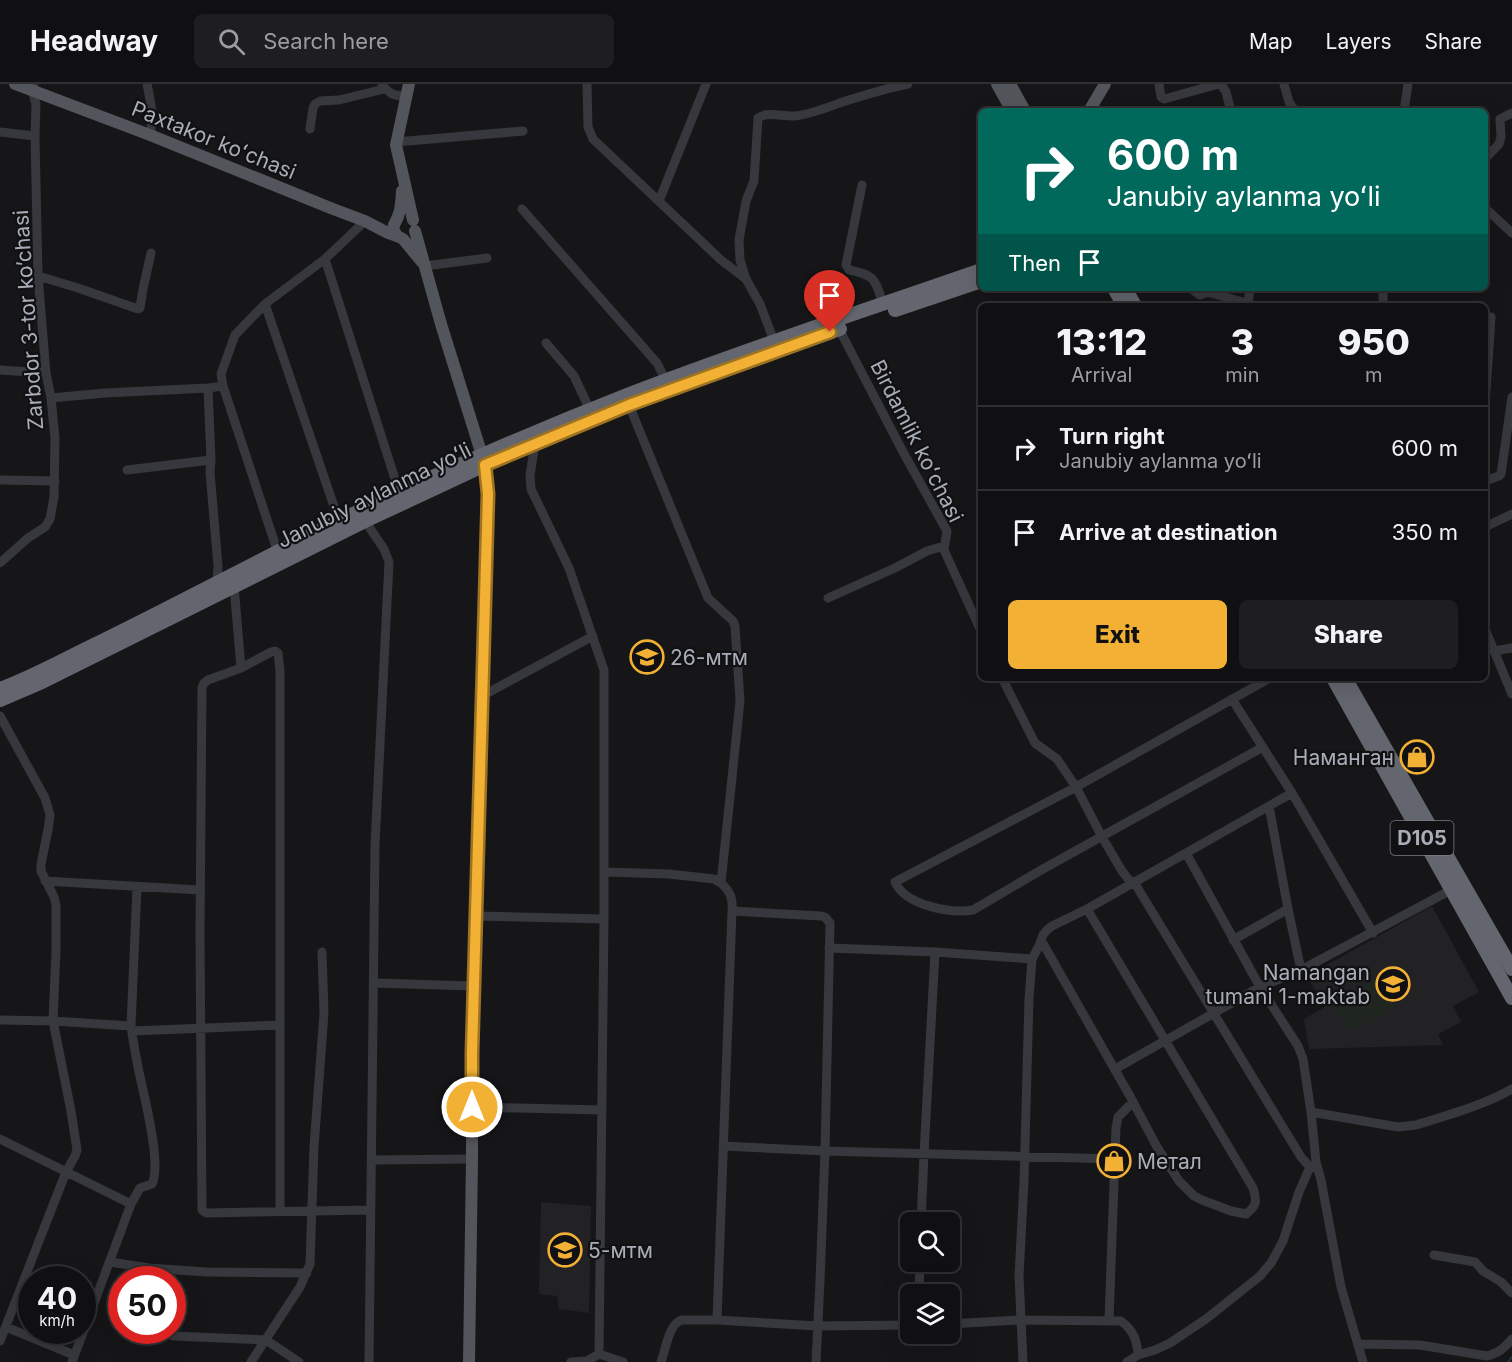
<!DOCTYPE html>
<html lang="en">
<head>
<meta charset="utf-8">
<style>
  body { margin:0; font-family:Inter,sans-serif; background:#1e1e20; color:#f1f3f6; height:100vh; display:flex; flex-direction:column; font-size:22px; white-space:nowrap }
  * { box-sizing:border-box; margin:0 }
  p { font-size:20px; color:#9c9d9f }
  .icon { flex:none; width:33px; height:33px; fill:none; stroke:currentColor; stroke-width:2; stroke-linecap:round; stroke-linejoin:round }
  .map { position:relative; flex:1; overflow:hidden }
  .side { position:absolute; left:978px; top:219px; width:510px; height:378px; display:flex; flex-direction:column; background:#101012; border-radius:9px; box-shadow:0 6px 24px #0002,0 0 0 2px #303032 }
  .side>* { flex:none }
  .banner { position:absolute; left:978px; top:24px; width:510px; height:183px; border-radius:9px; box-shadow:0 6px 24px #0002,0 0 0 2px #303032; background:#00695c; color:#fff; overflow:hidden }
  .fabs { position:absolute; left:900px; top:1128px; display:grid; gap:12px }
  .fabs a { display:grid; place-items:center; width:60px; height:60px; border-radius:9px; background:#101012; box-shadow:0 6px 24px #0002,0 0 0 2px #303032; font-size:30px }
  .speed { position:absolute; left:18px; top:1182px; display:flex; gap:12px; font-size:30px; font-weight:700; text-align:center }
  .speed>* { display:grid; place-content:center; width:78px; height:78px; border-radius:50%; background:#101012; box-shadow:0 6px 24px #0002,0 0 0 2px #303032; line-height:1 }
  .speed small { font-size:15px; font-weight:400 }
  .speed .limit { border:9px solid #d22; background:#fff; color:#111 }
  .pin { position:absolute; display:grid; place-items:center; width:51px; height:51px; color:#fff; margin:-62px -26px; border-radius:50% 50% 50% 0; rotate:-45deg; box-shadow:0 0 6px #0007 }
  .pin .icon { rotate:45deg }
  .me { position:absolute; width:66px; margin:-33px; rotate:0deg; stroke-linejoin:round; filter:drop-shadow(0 0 4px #0008) }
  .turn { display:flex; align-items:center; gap:21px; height:126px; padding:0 30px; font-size:27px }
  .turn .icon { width:78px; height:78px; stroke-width:2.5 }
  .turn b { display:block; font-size:42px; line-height:51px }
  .then { display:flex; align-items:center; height:57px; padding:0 30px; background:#0003; gap:12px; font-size:22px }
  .eta { display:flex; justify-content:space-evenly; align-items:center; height:102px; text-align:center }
  .eta b { font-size:36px; font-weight:800; line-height:42px }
  .primary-button { display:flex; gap:12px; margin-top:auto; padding:12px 30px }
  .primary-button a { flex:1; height:69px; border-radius:9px; background:#f2b134; color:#111; font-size:24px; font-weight:800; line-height:69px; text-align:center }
  .primary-button a+a { background:#1e1e20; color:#f1f3f6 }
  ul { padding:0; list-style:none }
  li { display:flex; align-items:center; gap:18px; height:84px; padding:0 30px; border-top:2px solid #303032 }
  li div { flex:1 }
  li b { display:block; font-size:22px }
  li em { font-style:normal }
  header { display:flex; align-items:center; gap:36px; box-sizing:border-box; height:84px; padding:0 30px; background:#101012; border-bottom:2px solid #303032 }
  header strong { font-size:28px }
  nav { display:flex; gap:33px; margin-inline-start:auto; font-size:21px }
  .search { width:420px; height:54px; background:#1e1e20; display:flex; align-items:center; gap:15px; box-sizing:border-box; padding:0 21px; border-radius:9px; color:#9c9d9f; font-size:22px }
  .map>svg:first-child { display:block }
  .built { fill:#222225 }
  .green { fill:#1e261f }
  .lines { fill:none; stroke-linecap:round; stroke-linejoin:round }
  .stream { stroke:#2c353c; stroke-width:2 }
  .minor { stroke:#37383d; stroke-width:9 }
  .major { stroke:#53555c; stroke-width:12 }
  .highway { stroke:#63666e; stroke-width:14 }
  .route-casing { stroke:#9d7322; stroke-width:15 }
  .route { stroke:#f2b134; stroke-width:10 }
  .labels { text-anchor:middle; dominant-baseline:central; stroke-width:4.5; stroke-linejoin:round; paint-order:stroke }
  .shield { fill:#111113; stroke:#7b7e86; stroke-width:1.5 }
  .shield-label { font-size:20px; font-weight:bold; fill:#a8adb8 }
  .street-label { font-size:21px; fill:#a8adb8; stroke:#111113 }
  .poi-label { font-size:21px; fill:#a8adb8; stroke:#111113; text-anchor:start }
</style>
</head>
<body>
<header>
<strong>Headway</strong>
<div class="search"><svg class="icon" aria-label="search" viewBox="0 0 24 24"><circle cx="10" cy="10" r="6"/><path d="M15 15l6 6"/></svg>Search here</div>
<nav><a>Map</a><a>Layers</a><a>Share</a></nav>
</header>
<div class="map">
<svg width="1512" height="1278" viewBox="0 0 1512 1278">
  <rect width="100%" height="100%" fill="#161618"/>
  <path class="built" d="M1432,822L1479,908L1453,922L1461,938L1438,950L1443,961L1309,965L1304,935L1325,923L1307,892Z
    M541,1118L591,1122L589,1229L559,1225L557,1212L539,1210Z"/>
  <path class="green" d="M1380,893L1396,923L1349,948L1333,918Z"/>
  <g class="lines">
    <path class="stream" d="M1508,1278L1512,1273"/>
    <path class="minor" d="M147,0C151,20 154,31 150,51
      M587,0L588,43L593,55L721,176L746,195
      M1159,0L1161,13L1164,15L1219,0
      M1221,0L1226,8L1231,27
      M1284,0L1289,18L1295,27
      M382,2L392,10L405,13
      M1404,27L1408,0
      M310,45L313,24L315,20L320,17L339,16L384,5
      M0,48L35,52
      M396,58L523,47
      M1485,75L1499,60L1501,53L1500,35L1512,29
      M862,101L846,181L849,186C876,191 875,196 883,220
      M659,117L706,0
      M1485,124L1512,149
      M522,125L657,279L666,297
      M325,175L394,392
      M425,182L487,174
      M38,192L78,204L138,225L140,224L143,205L151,169
      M1190,204L1200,211L1207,208L1257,222
      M265,220L339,437
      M1248,220L1250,204
      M1383,222V204
      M837,241L903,368L947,447L944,466L981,547
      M774,257L760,220L746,195L740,176L739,156L746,117L754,97L758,34C768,27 783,33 795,32C814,30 832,21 849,16C868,10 888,4 908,0
      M546,259L574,292L590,326
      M0,286L46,289
      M208,304L211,376
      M51,314L105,309L208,304L223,302
      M1485,321L1491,233
      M535,360L530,391L531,405L569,484L604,586V835L599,1270
      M127,386L211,376L210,388L218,482L217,499
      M0,396L55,397
      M1485,397L1499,392L1501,390L1512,313
      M365,437L384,465L389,478L375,761L369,1278
      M1485,443L1512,430
      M278,469L223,302L221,290L235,251L265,220L325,175L365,137
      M0,479L28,454L45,443L50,435L54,413L55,354L51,314L46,289L38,192L35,52L36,20L32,6L34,0
      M234,502L241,584L208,596L204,599L202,604L200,849L202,1126L206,1129L370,1126
      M828,514L895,484L927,467L944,462
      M1485,545L1512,610
      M1494,567L1512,564
      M241,584L271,568L275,567L278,569L280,587V1127
      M1002,594L1035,659L1057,675L1076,703L1102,753L1122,787L1129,796L1134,798L1301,1073L1310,1083L1318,1085
      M482,612L593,552
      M1232,615L1292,709L1373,849
      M0,632L45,714L50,731L48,746L41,780V787L54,813L56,821V867L53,937L71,1027L77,1066L75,1072L66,1088L0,1257
      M1263,663L1043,785L973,826C950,830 905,821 895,798L1076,703L1270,594
      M1269,722L1288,825L1301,886
      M1186,769L1260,903L1298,962L1303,975L1311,1028L1316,1078L1321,1096L1341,1203L1363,1278
      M604,788L669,790L714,795L721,799L740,617L735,542L733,537L708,514L629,321
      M45,797L200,806
      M721,799C731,808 733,815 732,827L821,832L825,833L830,839L825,1067L820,1197L816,1278
      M732,827L717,1236L817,1242L910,1241
      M476,832L604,835
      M1041,856L1131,1014L1157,1063L1179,1097L1194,1112L1202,1116L1231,1127L1246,1130C1257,1122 1257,1117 1253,1104L1087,825
      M1233,856L1288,825
      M829,864L935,868L1032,875
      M374,899L474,902
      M0,936L53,937L131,942
      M132,947L280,941
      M1115,985L1260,903L1301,886L1451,806
      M472,1023L602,1026
      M1311,1028L1398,1043L1416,1041C1448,1031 1482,1022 1512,1005
      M0,1055L131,1120L72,1278
      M724,1062L825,1067L1114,1075
      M371,1076L472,1075
      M131,1120L140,1104L152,1100C162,1080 144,1012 139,988C136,973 133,957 131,942L137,803
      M921,1138L924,1070L935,868
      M1434,1171L1475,1178L1483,1187L1501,1198L1512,1209
      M110,1178L149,1184L206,1188L307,1189
      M919,1210L920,1178
      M1109,1236L1116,1044L1118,1033L1133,1018
      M950,1240L1020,1236L1121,1237C1134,1247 1137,1256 1138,1271
      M6,1243L74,1271
      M173,1252L266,1256L299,1278
      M1358,1260L1420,1261L1487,1272C1499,1269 1504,1264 1512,1255
      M251,1278L300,1203L310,1180L314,1063L324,929L322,868
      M571,1278L587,1277L599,1270L623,1278
      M661,1278C666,1265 668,1242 681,1236H717
      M1023,1278L1019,1192L1024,1097L1029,915L1032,875L1038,864L1043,851L1047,846L1052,842L1087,825L1292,709
      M1127,1278L1138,1271L1155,1266L1170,1259L1206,1235L1260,1192L1271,1179L1283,1157L1299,1108L1310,1083"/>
    <path class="major" d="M15,0L150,51L333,125L365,137L386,148L397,152
      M409,0L396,61L413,136
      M997,0L1012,27
      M1010,0L1025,27
      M1089,27L1105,0
      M402,107C401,121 401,129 394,141L393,145L397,152L403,155L422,178
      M415,147L441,240L485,381L488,409L472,969V1075L469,1278"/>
    <path class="highway" d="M1114,204L1124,222
      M1125,204L1135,222
      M895,226L981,197
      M1333,594L1512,914
      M1345,594L1512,885
      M0,605C35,592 68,573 102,557C200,509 296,456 395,410C471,375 548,342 627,311C743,266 863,227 981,186
      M0,616L42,598L365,437L485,381L629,321L840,245"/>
  </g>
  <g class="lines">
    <g class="route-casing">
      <path id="route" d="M472,1023V969L488,410L485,381L629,321L830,248"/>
    </g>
    <use href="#route" class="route"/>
  </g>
  <defs>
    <g id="school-ring" transform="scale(1.725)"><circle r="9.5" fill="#111113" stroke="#f2b134" stroke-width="1.5"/><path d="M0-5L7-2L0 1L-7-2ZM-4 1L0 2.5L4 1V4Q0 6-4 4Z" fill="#f2b134"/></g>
    <g id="shop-ring" transform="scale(1.725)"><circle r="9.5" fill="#111113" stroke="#f2b134" stroke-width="1.5"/><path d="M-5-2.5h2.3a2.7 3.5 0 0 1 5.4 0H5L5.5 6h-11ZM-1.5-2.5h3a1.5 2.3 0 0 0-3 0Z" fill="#f2b134"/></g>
  </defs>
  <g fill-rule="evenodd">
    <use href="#school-ring" x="647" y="573"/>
    <use href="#shop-ring" x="1417" y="673"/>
    <use href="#school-ring" x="1393" y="900"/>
    <use href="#shop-ring" x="1114" y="1077"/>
    <use href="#school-ring" x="565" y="1166"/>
  </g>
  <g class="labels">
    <rect class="shield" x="1390.5" y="737" width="63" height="34" rx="4.5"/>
    <g class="shield-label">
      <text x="1422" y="754">D105</text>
    </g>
    <g class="street-label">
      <text transform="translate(214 56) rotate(22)">Paxtakor koʻchasi</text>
      <text transform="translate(28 236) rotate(-94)">Zarbdor 3-tor koʼchasi</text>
      <text transform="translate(917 357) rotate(63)">Birdamlik koʻchasi</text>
      <text transform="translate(374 411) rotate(-26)">Janubiy aylanma yoʻli</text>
    </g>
    <g class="poi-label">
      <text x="670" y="573">26-мтм</text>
      <text x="1394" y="673" text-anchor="end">Наманган</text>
      <text x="1370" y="888" text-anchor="end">Namangan<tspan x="1370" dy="24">tumani 1-maktab</tspan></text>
      <text x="1137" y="1077">Метал</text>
      <text x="588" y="1166">5-мтм</text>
    </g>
  </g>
</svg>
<div class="fabs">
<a><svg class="icon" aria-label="search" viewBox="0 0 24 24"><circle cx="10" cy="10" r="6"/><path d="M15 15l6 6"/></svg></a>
<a><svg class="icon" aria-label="layers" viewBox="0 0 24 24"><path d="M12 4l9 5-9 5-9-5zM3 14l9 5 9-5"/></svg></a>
</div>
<div class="speed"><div>40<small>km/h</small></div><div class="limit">50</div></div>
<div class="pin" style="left:830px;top:248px;background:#d93025"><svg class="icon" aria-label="arrive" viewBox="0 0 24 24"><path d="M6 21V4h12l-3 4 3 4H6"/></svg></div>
<svg class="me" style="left:472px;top:1023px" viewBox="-20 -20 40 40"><circle r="17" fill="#f2b134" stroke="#fff" stroke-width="3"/><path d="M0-11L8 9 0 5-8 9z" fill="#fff"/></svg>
<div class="banner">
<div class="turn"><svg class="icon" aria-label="right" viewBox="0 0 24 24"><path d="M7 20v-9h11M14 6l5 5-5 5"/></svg><div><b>600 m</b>Janubiy aylanma yoʻli</div></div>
<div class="then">Then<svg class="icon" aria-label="arrive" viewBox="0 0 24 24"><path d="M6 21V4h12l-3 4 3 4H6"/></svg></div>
</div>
<section class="side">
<div class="eta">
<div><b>13:12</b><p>Arrival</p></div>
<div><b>3</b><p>min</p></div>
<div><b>950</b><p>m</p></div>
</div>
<ul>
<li><svg class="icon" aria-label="right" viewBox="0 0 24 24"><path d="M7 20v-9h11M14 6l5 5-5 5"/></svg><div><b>Turn right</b><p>Janubiy aylanma yoʻli</p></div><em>600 m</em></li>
<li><svg class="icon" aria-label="arrive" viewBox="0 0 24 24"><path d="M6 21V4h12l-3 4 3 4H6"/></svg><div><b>Arrive at destination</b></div><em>350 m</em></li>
</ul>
<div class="primary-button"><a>Exit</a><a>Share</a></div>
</section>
</div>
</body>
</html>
